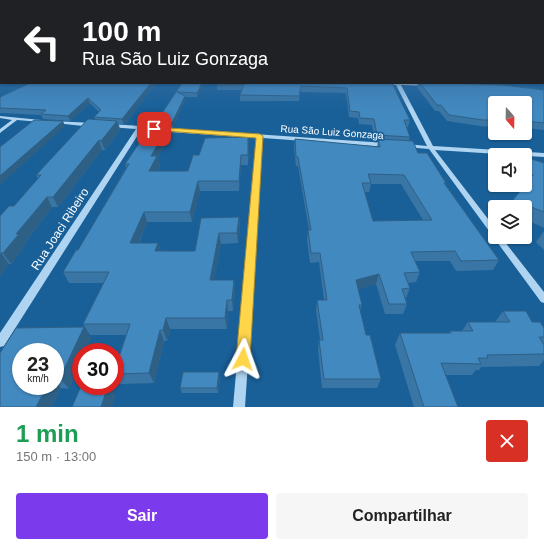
<!DOCTYPE html>
<html lang="pt">
<head>
<meta charset="utf-8">
<style>
  body { margin:0; font-family:Arial,sans-serif; background:#f6f6f6; color:#222; height:100vh; display:flex; flex-direction:column; font-size:15px; white-space:nowrap }
  * { box-sizing:border-box; margin:0 }
  p { font-size:13px; color:#767676 }
  .icon { flex:none; width:22px; height:22px; fill:none; stroke:currentColor; stroke-width:2; stroke-linecap:round; stroke-linejoin:round }
  .map { position:relative; height:407px; overflow:hidden }
  .details { display:flex; flex-direction:column; background:#fff; flex:1 }
  .details>* { flex:none }
  .banner { position:absolute; left:0px; top:0px; width:544px; height:84px; box-shadow:0 1px 3px #0004; background:#202124; color:#fff; overflow:hidden }
  .needle { width:26px; rotate:160deg }
  .fabs { position:absolute; left:488px; top:96px; display:grid; gap:8px }
  .fabs a { display:grid; place-items:center; width:44px; height:44px; border-radius:4px; background:#fff; box-shadow:0 1px 3px #0004; font-size:20px }
  .speed { position:absolute; left:12px; top:343px; display:flex; gap:8px; font-size:20px; font-weight:700; text-align:center }
  .speed>* { display:grid; place-content:center; width:52px; height:52px; border-radius:50%; background:#fff; box-shadow:0 1px 3px #0004; line-height:1 }
  .speed small { font-size:10px; font-weight:400 }
  .speed .limit { border:6px solid #d22; background:#fff; color:#111 }
  .pin { position:absolute; display:grid; place-items:center; width:34px; height:34px; color:#fff; margin:-17px; border-radius:8px; box-shadow:0 2px 6px #0006 }
  .me { position:absolute; width:44px; margin:-22px; rotate:4deg; stroke-linejoin:round; filter:drop-shadow(0 0 3px #0008) }
  .turn { display:flex; align-items:center; gap:14px; height:84px; padding:0 16px; font-size:18px }
  .turn .icon { width:52px; height:52px; stroke-width:2.5 }
  .turn b { display:block; font-size:28px; line-height:34px }
  .round { display:grid; place-items:center; flex:none; width:42px; height:42px; border-radius:4px; background:#f6f6f6 }
  .overview { display:flex; align-items:center; justify-content:space-between; height:68px; padding:0 16px }
  h1 { font-size:24px; font-weight:700; line-height:30px; color:#1e9e55 }
  .action { display:flex; gap:8px; margin-top:auto; padding:8px 16px }
  .action a { flex:1; height:46px; border-radius:4px; background:#7c3aed; color:#fff; font-size:16px; font-weight:700; line-height:46px; text-align:center }
  .action a+a { background:#f6f6f6; color:#222 }
  .map>svg:first-child { display:block }
  .lines { fill:none; stroke-linecap:round; stroke-linejoin:round }
  .stream { fill:#a1d1f3; fill-rule:evenodd }
  .minor { fill:#aed4f1; fill-rule:evenodd }
  .wall { fill:#3976a5; fill-rule:evenodd }
  .shaded-wall { fill:#2e6086 }
  .building { fill:#4289c0; stroke:#2e6086; fill-rule:evenodd }
  .route { fill:#ffd54a; stroke:#a68a30 }
  .labels { text-anchor:middle; dominant-baseline:central; stroke-width:3.5; stroke-linejoin:round; paint-order:stroke }
  .far-street-label { font-size:10px; fill:#fff; stroke:#196099 }
  .street-label { font-size:12px; fill:#fff; stroke:#196099 }
</style>
</head>
<body>
<div class="map">
<svg width="544" height="407" viewBox="0 0 544 407">
  <rect width="100%" height="100%" fill="#196099"/>
  <g class="lines">
    <path class="stream" d="M543,62H544V64H543Z"/>
    <path class="minor" d="M543,52H544V53H543Z
      M377,83L427,84L428,85L426,86L401,85L433,146L544,153V157L435,150L495,228V237H501L544,292V303L541,302L429,149L405,147V145L407,144L427,146L396,85L379,84Z
      M0,116L41,120L43,121L41,122L17,120L0,133V129L12,120L0,118Z
      M53,121L93,123L96,125L93,127L55,123H53Z
      M111,124L386,143L389,145L386,147L263,138L245,407H233L257,138L141,130L4,346L0,347V333L136,129L109,127V125Z"/>
  </g>
  <path class="wall" d="M30,83H156L124,125L119,124L120,130L105,150H102L58,207H52L25,243L26,244L11,264H9L0,276V216L14,206L38,179L36,175L95,119L94,117L99,112L90,103L70,121L43,119L41,115L0,113V97Z
    M182,83H205L197,97H185V100L173,128H170L171,134L158,158L160,166L157,171H188L199,155L248,137L249,146L248,165H241L239,191H200L192,222H147L139,243H158L161,251H195L239,217L240,228L238,243L221,244L214,280H234L235,291L233,311H228L227,329H170L167,341H164L154,383L120,384L115,376V369L126,335H90L83,324L104,283H69L63,272L78,250L126,168L125,164L157,124L156,122Z
    M392,83L410,120L408,127H406L410,137L409,140L418,153L446,183V185L499,260L493,270L456,271L450,261H415L420,272L416,282L408,283L410,288L406,298H405L407,304L403,314H385L376,284L358,289L362,305L360,311L366,335L381,379L377,388H322L318,349L319,340H320L316,310L317,300H324L319,262L310,263L307,240L308,230H309L298,166H296L294,148L295,139L377,147L378,141H375L372,125L359,124L358,118L349,117L346,93L300,92L299,101H240V95L242,90H217V85ZM371,184H401L423,220L373,221L365,192H369Z
    M418,83H494L493,85L544,90V130L525,128V103H495V127L480,126L447,121L439,111H435L417,87Z
    M525,157L544,163V228L525,219V207H509L513,200L524,186L523,185H525Z
    M495,159V174L490,172Z
    M544,231V250L536,242Z
    M503,311L532,322L544,328V343L543,344L544,345V360L539,366L481,367L479,370H476L472,375H445L458,407H414L395,345L400,333H449L450,331H462L468,322H495Z
    M84,327L91,339L85,352H81V362L69,389L61,388L52,407H0V353L16,328ZM21,352H55V386H21Z
    M219,372L220,378L218,393H182L180,388Z"/>
  <path class="shaded-wall" d="M151,83H156L124,125L122,119Z
    M202,83H205L197,97V93Z
    M185,96V100L173,128L172,123Z
    M88,98L90,103L70,121L68,116Z
    M63,121L65,126L0,185V176Z
    M117,121L120,130L105,150L101,141Z
    M169,125L171,134L158,158L160,166L151,181L149,171L151,156Z
    M248,137L249,146L248,165Z
    M99,140L102,150L58,207L53,197Z
    M241,155V165L239,191V181Z
    M198,181L200,191L192,222L190,212Z
    M47,197L52,207L25,243L26,244L11,264L3,253L16,234Z
    M144,212L147,222L134,254L130,243Z
    M239,217L240,228L238,243L237,233Z
    M219,233L221,244L212,291L210,280Z
    M158,243L162,254L155,251Z
    M1,253L9,264L0,276V254Z
    M379,274L376,284L354,290L356,280Z
    M234,280L235,291L233,311L232,300Z
    M227,300L228,311L227,329L225,318Z
    M166,318L170,329L167,341L163,330Z
    M84,327L91,339L85,352H81V362L69,389L60,378Z
    M160,330L164,341L154,383L149,373Z
    M219,372L220,378L218,393L217,388Z
    M55,382L61,388L52,407H36L47,386H55Z
    M108,386H110L116,395L112,407H101Z"/>
  <path class="building" d="M0,52H1V70H0Z
    M30,83H151L122,119L94,117L101,110L88,98L68,116L41,114L46,110L0,108V97Z
    M182,83H202L197,93L177,92L185,96L172,123L156,122Z
    M217,83H392L410,120H404L410,137L377,135L374,119L360,118L359,112L350,111L347,88L301,86L299,96L240,95L244,84L217,85Z
    M420,83H451L503,85L544,90V123L525,121V103H495V120H483L449,115L441,105H437Z
    M88,119L117,121L101,141L99,140L53,197H47L16,234H19L3,253H1L0,254V216L9,206H14L41,175H36Z
    M34,120L63,121L0,176V147Z
    M152,124L169,125L151,156H157L149,171H188L193,155H199L205,138L248,137V155H241L239,181H198L190,212H144L130,243H158L155,251H195L201,218L239,217L237,233H219L210,280H234L232,300H227L225,318H166L163,330H160L149,373L115,374V369L130,324H83L109,272H63L76,250H78L129,164H125Z
    M295,139L380,147L378,139L413,141L418,153H427L446,183H444L499,260L461,261L455,251L411,252L420,272L404,273L410,288L402,289L407,304H389L379,274L356,280L362,305H359L366,335H370L381,379H324L319,340H323L317,300H327L320,253H311L308,230H311L298,157H296ZM368,174L404,175L432,220L373,221L362,183H371Z
    M499,150L517,155H497Z
    M525,157L544,163V212L513,200L533,175L525,172Z
    M503,311H526L532,322H540L544,328V337H539L544,345V354L487,355L488,358H478L481,364L441,363L458,407H424L400,333H451L450,331H473L468,322H510Z
    M84,327L60,378L55,377V352H21V386H47L36,407H0V353L16,328Z
    M183,372H219L217,388H180Z
    M81,386H108L101,407H72Z"/>
  <linearGradient id="sky" x2="0" y2="1"><stop stop-color="#0e3554"/><stop offset="0.48" stop-color="#386fa2"/><stop offset="1" stop-color="#386fa2" stop-opacity="0"/></linearGradient>
  <rect width="544" height="109" fill="url(#sky)"/>
  <path class="route" d="M154,127L260,134L263,136L250,359L248,364L243,366L238,364L236,359L256,138L152,130L151,129Z"/>
  <g class="labels">
    <g class="far-street-label">
      <text transform="translate(332 132) rotate(4)">Rua São Luiz Gonzaga</text>
    </g>
    <g class="street-label">
      <text transform="translate(60 229) rotate(-57)">Rua Joaci Ribeiro</text>
    </g>
  </g>
</svg>
<div class="fabs">
<a><svg class="needle" viewBox="-14 -14 28 28"><path d="M0-13l5 13h-10z" fill="#e53935"/><path d="M0 13l5-13h-10z" fill="#767676"/></svg></a>
<a><svg class="icon" aria-label="sound" viewBox="0 0 24 24"><path d="M4 9h4l5-4v14l-5-4H4zM17 9q2 3 0 6"/></svg></a>
<a><svg class="icon" aria-label="layers" viewBox="0 0 24 24"><path d="M12 4l9 5-9 5-9-5zM3 14l9 5 9-5"/></svg></a>
</div>
<div class="speed"><div>23<small>km/h</small></div><div class="limit">30</div></div>
<div class="pin" style="left:154px;top:129px;background:#d93025"><svg class="icon" aria-label="arrive" viewBox="0 0 24 24"><path d="M6 21V4h12l-3 4 3 4H6"/></svg></div>
<svg class="me" style="left:243px;top:359px" viewBox="-20 -20 40 40"><path d="M0-17L14 15 0 8-14 15z" fill="#ffd54a" stroke="#fff" stroke-width="4"/></svg>
<div class="banner">
<div class="turn"><svg class="icon" aria-label="left" viewBox="0 0 24 24"><path d="M17 20v-9H6M10 6l-5 5 5 5"/></svg><div><b>100 m</b>Rua São Luiz Gonzaga</div></div>
</div>
</div>
<section class="details">
<div class="overview"><div><h1>1 min</h1><p>150 m · 13:00</p></div><a class="round" style="background:#d93025;color:#fff"><svg class="icon" aria-label="close" viewBox="0 0 24 24"><path d="M6 6l12 12M18 6L6 18"/></svg></a></div>
<div class="action"><a>Sair</a><a>Compartilhar</a></div>
</section>
</body>
</html>
